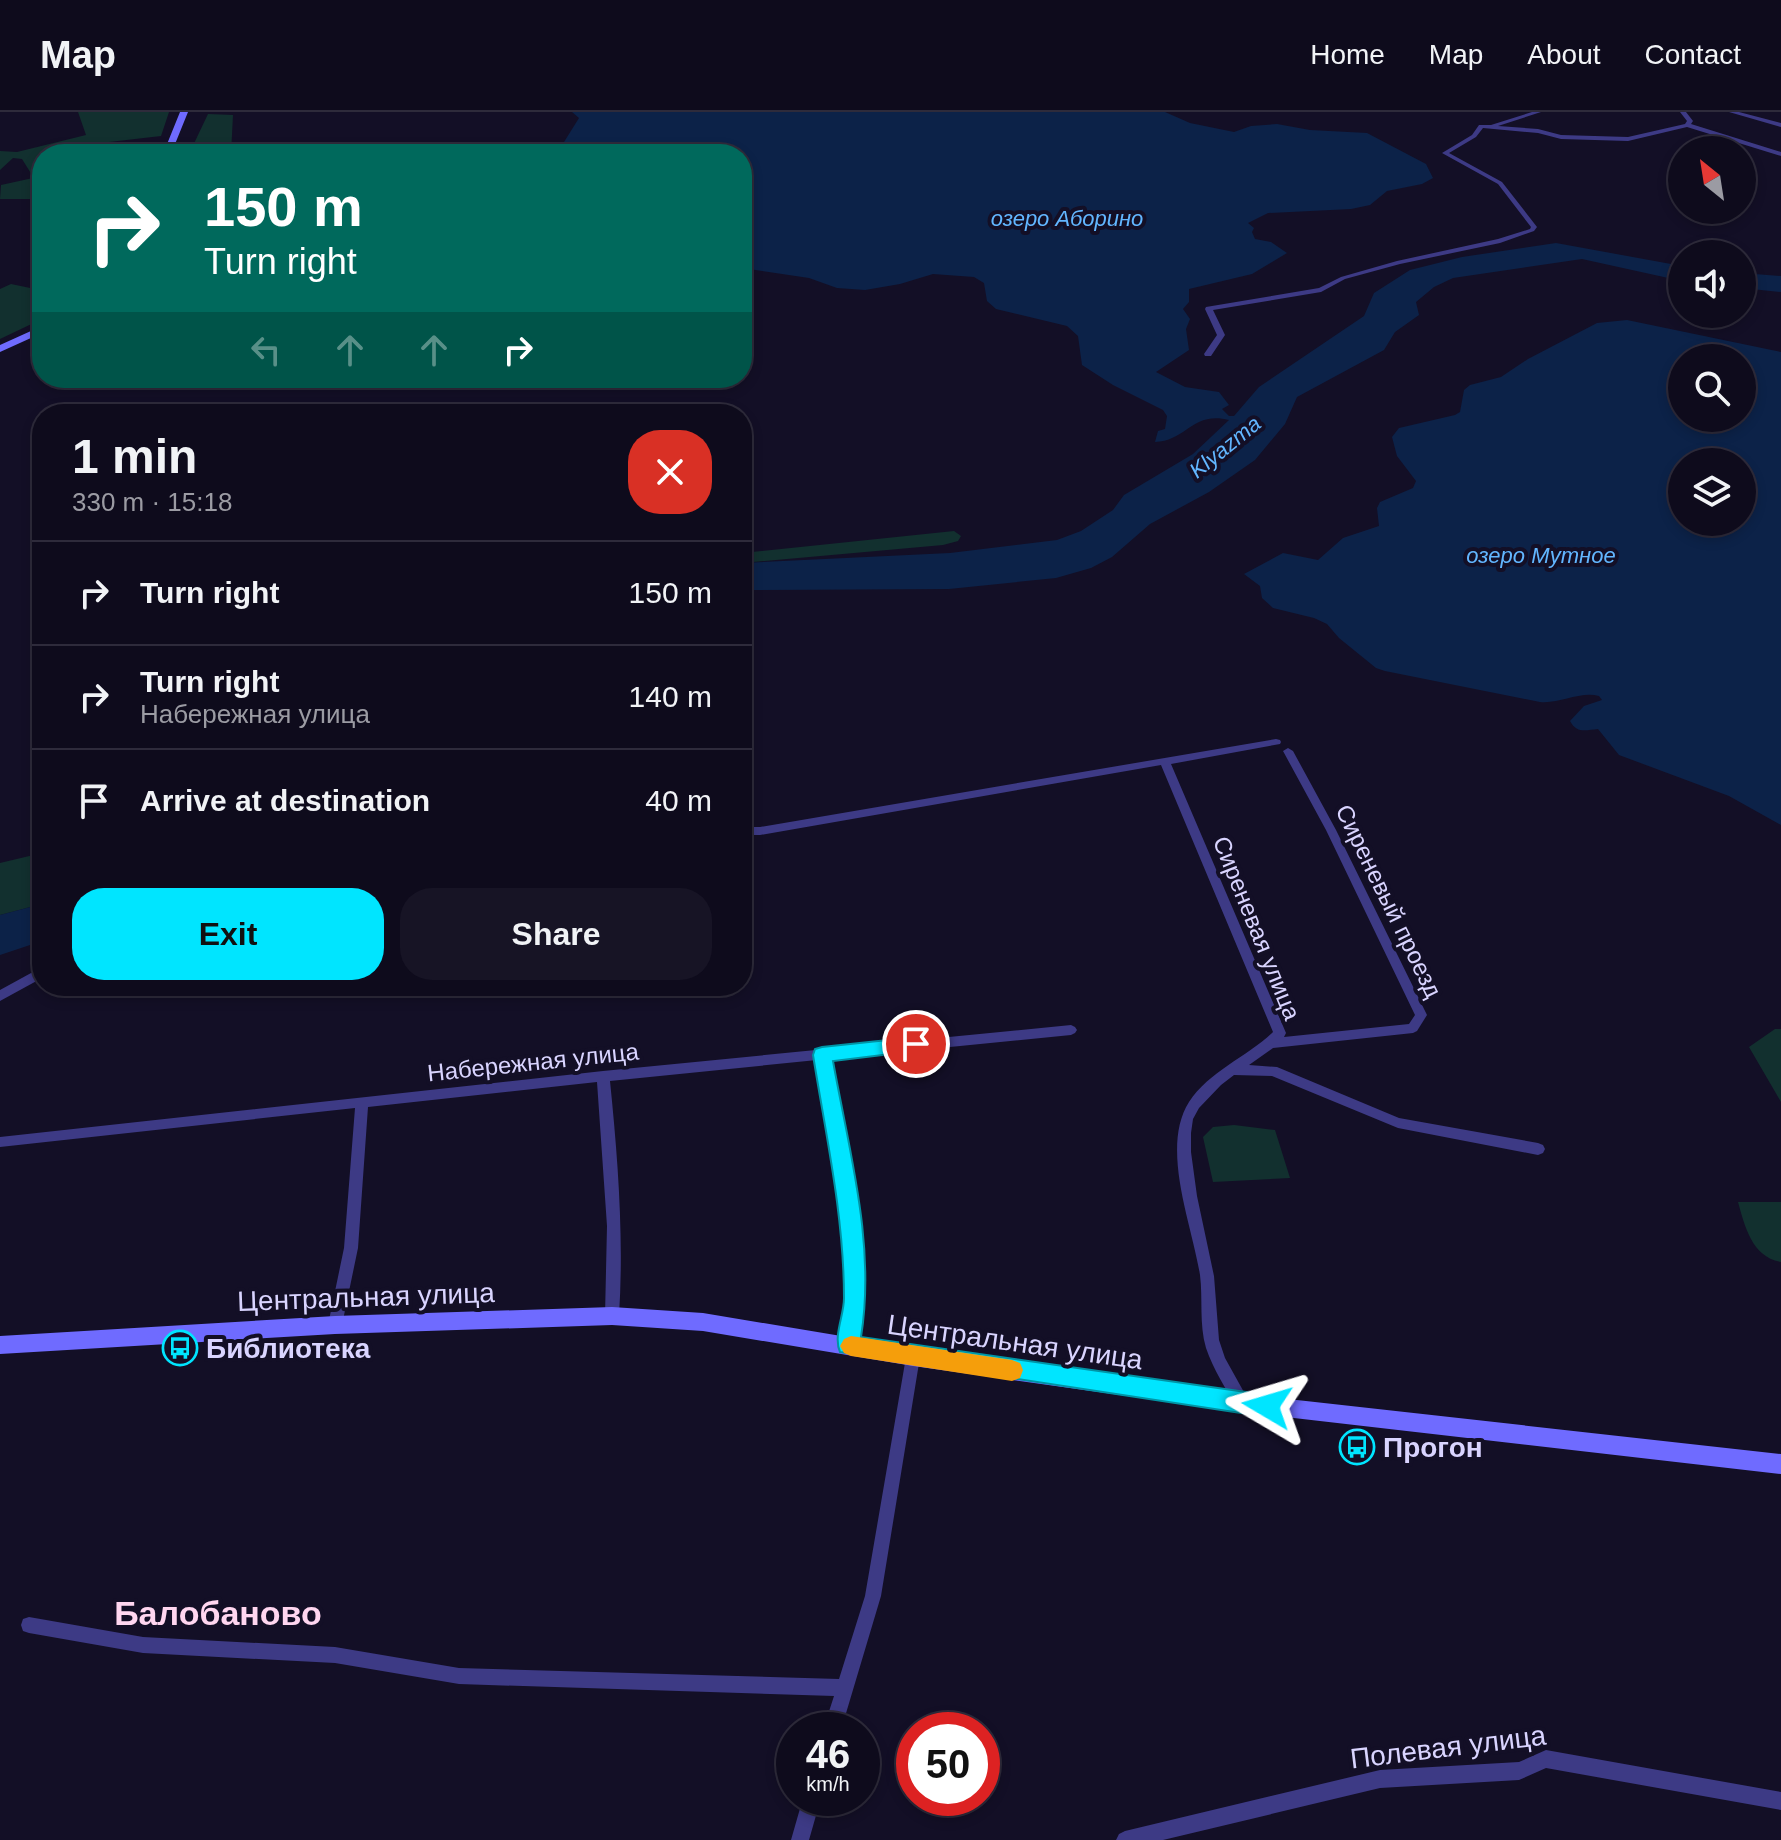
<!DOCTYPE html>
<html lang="en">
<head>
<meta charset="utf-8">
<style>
  body { margin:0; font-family:Helvetica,sans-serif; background:#171425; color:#f1f3f6; height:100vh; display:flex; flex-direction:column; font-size:30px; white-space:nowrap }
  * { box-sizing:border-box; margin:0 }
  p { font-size:26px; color:#9b9ba3 }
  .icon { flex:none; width:44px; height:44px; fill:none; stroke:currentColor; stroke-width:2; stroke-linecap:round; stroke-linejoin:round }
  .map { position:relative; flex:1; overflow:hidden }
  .drawer { position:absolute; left:32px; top:292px; width:720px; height:592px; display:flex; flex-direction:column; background:#0e0b1c; border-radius:32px; box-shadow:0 4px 12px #0003,0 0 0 2px #2e2b3b }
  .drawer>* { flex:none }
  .hud { position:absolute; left:32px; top:32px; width:720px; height:244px; border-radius:32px; box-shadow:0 4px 12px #0003,0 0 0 2px #2e2b3b; background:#00695c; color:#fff; overflow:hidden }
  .needle { width:52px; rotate:330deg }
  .buttons { position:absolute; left:1668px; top:24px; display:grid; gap:16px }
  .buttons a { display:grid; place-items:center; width:88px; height:88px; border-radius:50%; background:#0e0b1c; box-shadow:0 4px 12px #0003,0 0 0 2px #2e2b3b; font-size:40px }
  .speed { position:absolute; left:776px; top:1600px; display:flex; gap:16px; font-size:40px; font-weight:700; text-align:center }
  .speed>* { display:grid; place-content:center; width:104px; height:104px; border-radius:50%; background:#0e0b1c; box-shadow:0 4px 12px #0003,0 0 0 2px #2e2b3b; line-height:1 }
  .speed small { font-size:20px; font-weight:400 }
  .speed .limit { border:12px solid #d22; background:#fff; color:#111 }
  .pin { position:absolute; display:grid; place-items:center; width:68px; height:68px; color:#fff; margin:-34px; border:4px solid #fff; border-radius:50%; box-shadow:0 2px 8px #0007 }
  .me { position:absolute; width:88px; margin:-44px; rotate:277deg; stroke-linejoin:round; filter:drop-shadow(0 0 6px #0008) }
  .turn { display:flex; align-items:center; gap:28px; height:168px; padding:0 40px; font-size:36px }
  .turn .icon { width:104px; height:104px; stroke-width:2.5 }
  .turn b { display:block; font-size:56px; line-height:68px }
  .lanes { display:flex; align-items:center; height:76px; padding:0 40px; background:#0003; justify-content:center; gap:40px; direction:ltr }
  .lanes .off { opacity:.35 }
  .round { display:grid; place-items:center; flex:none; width:84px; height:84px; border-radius:32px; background:#171425 }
  .headline { display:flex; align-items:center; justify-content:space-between; height:136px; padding:0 40px }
  h1 { font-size:48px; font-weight:800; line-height:60px }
  .action { display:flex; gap:16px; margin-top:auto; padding:16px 40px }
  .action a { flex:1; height:92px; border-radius:32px; background:#00e5ff; color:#111; font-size:32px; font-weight:800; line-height:92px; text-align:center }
  .action a+a { background:#171425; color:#f1f3f6 }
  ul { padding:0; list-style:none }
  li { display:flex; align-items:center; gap:24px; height:104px; padding:0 40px; border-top:2px solid #2e2b3b }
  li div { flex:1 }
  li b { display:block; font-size:30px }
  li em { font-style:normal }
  header { display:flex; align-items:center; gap:48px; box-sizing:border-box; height:112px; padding:0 40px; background:#0e0b1c; border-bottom:2px solid #2e2b3b }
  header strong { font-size:38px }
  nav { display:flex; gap:44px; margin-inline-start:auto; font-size:28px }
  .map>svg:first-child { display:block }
  .green { fill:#12302f }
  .water { fill:#0c2248; fill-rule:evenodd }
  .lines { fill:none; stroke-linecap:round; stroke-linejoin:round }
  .street { fill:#3d3a85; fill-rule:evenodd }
  .secondary { fill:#6f6bff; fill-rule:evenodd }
  .route { fill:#00e5ff; stroke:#0095a6; stroke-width:2 }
  .slow { fill:#f59e0b }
  .labels { text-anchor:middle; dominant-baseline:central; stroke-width:8; stroke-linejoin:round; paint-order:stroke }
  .far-water-label { font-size:22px; font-style:italic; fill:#62b6ff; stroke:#130f26 }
  .street-label { font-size:24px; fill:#d9d4ff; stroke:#130f26 }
  .near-street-label { font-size:28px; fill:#d9d4ff; stroke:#130f26 }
  .near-poi-label { font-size:28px; font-weight:bold; fill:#d9d4ff; stroke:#130f26; text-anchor:start }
  .near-quarter-label { font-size:34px; font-weight:bold; fill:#ffd6f0; stroke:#130f26 }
</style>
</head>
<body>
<header>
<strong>Map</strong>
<nav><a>Home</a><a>Map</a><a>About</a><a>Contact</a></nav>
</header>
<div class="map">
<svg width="1781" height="1728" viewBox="0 0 1781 1728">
  <rect width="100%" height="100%" fill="#130f26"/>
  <path class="green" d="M78,0H169L161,24L92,32L86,42H42V58L37,57L38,62L32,63L22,47L13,46L0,58V39L17,40L86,23Z
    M208,2L233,3L231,42H189Z
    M33,66L42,69V92L33,87H0L1,73Z
    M11,172L35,177L32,190L42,187V207L0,227V177Z
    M954,419L961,424L958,429L943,433L742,451V445L752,440Z
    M42,741V792L0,803V751Z
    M1775,917H1781V990L1749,935Z
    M1234,1013L1275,1018L1290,1066L1213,1070L1203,1025L1213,1015Z
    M1738,1090H1781V1150C1752,1145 1745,1115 1738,1090Z"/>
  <path class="water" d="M572,0H1165L1190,11L1234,20L1251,14L1277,12L1310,18L1367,21L1426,52L1433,66L1422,72L1387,79L1370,93L1351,97L1268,101L1248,111L1254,116L1252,120L1255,127L1271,130L1287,141L1252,162L1189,177V190L1183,197L1190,207L1186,217L1189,238L1156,260L1185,275L1219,280L1229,293L1222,297L1229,304H1234L1259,275L1364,204L1374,181L1410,158L1462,145L1556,131L1682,154V169L1582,147L1453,166L1434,175L1416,190L1419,203L1395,220L1384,238L1297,285L1285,312L1255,348L1209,380L1150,412L1112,445L1091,456L1056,466L949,477L742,478V451L950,441L1057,428L1081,419L1113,398L1124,383L1193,342L1229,308C1192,299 1187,329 1155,330L1158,319L1165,317L1167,304L1163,298L1113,273L1082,253L1078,224L1067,214L996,197L987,189L984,171L974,165L933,162L900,172L865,178L837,176L809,166L742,156V42H562L564,30L579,6Z
    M1742,161L1781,164V180L1742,176Z
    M1627,208L1781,240V713L1729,684L1619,643L1598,617C1586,618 1577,622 1570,609L1584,594L1602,588L1599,584C1580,579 1560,592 1540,590L1385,559L1376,556L1339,526L1327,512L1314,506L1273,496L1262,486L1260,474L1244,462L1283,441L1318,448L1343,426L1379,414L1377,396L1380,390L1413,376L1416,369L1397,344L1392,325L1399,316L1455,303L1460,300L1464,278L1470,273L1501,265L1528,247L1597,211ZM1742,246V306H1682V246ZM1742,350V410H1682V350Z
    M42,792V829L0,843V803Z"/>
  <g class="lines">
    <path class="street" d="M1532,0H1541L1498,14L1538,17L1561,23L1628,25L1685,12L1687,9L1680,0H1686L1693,9L1691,12L1781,40V44L1687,15L1628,29L1561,27L1538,21L1483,16L1476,25L1449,41L1502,70L1537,115L1534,119L1500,131L1400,152L1345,167L1321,180L1213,198L1225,223L1211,244H1205L1204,242L1217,223L1205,197L1206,195L1319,176L1341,165L1397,149L1498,127L1530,117L1531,115L1498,72L1442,41L1472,23L1479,13H1491Z
      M1729,0H1739L1781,11V15Z
      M1276,627L1280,628L1281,630L1280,632L1171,652L1286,921L1284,925L1409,912L1415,903L1326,718L1283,639L1288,636L1293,639L1336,718L1427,903L1417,919L1413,921L1273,936L1249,953L1277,955L1399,1006L1538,1031L1543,1033L1545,1037L1543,1041L1538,1043L1398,1016L1272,964L1234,963L1221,973L1199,996L1193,1007L1191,1021V1040L1197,1084L1214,1164L1219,1228L1225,1246L1250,1291L1247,1296L1242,1298L1237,1296C1226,1277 1213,1257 1206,1236C1199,1212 1203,1187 1200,1163C1192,1112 1160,1036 1189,990C1209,959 1247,945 1273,920L1161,653L760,723H742V715H760Z
      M42,855V866L0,889V878Z
      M1071,913L1075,915L1077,918L1075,921L1071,923L829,947L859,1114L862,1191L855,1233L853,1238L848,1240L843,1238L841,1233L848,1191L845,1114L817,948L610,969C618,1048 624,1125 619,1204L617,1209L612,1211L607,1209L605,1204L607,1114L597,970L368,995L358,1136L342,1213L340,1218L335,1220L330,1218L328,1213L344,1136L355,996L0,1035V1025L603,959Z
      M913,1238L918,1240L920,1245L881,1484L841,1618H823L834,1584L459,1572L335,1551L143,1541L29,1521L23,1519L21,1513L23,1507L29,1505L143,1525L335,1535L459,1556L839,1567L865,1484L906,1245L908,1240Z
      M1546,1638L1781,1680V1698L1546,1656L1519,1668L1380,1676L1163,1728H1116L1119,1722L1125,1719L1380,1658L1519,1650Z
      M803,1686H821L809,1728H791Z"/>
    <path class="secondary" d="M180,0H188L171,42H163Z
      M42,214V221L0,240V233Z
      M612,1195L703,1201L913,1236L1242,1282L1781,1342V1362L1242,1300L913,1254L703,1219L612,1213L335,1222L0,1242V1224L335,1204Z"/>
  </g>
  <path class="route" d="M916,925L923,927L925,932L923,938L833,949C849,1039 876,1133 861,1225L1267,1283L1275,1286L1278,1294L1275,1302L1267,1305L840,1240C833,1224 844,1204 844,1186C844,1104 826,1024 813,943L815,937L822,935Z"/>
  <path class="slow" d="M851,1224L1012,1248L1020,1251L1023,1258L1020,1266L1012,1269L851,1244L844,1241L840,1234L844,1227Z"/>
  <defs>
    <g id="bus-ring" transform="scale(1.8)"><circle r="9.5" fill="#130f26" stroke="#00e5ff" stroke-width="1.5"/><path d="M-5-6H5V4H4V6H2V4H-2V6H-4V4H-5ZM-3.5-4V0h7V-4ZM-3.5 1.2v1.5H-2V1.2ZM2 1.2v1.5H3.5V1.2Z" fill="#00e5ff"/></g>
  </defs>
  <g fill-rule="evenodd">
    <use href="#bus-ring" x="180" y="1236"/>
    <use href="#bus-ring" x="1357" y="1335"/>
  </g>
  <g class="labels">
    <g class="far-water-label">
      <text x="1067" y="106">озеро Аборино</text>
      <text transform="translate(1225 335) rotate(-39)">Klyazma</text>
      <text x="1541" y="443">озеро Мутное</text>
    </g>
    <g class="street-label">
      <text transform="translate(1389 789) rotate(64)">Сиреневый проезд</text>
      <text transform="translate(1257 816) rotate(68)">Сиреневая улица</text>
      <text transform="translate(533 950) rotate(-6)">Набережная улица</text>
    </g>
    <g class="near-street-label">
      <text transform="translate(366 1185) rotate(-2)">Центральная улица</text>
      <text transform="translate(1015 1230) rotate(8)">Центральная улица</text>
      <text transform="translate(1448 1635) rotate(-7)">Полевая улица</text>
    </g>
    <g class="near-poi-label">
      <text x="206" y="1236">Библиотека</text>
      <text x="1383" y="1335">Прогон</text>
    </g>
    <g class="near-quarter-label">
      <text x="218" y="1501">Балобаново</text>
    </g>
  </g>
</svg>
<div class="buttons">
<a><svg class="needle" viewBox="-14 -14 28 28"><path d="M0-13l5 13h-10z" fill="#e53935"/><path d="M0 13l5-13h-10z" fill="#9b9ba3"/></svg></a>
<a><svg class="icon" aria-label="sound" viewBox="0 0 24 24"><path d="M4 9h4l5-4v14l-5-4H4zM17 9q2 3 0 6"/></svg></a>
<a><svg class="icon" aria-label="search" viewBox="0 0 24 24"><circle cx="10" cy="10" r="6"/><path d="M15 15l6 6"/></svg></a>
<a><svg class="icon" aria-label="layers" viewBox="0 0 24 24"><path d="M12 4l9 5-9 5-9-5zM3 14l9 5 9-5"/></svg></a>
</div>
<div class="speed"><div>46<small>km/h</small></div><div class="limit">50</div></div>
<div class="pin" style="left:916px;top:932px;background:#d93025"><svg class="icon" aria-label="arrive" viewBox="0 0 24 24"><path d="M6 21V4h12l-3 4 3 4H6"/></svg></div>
<svg class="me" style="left:1267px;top:1294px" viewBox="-20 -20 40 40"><path d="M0-17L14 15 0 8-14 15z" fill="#00e5ff" stroke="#fff" stroke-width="4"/></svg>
<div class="hud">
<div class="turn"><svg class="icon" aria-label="right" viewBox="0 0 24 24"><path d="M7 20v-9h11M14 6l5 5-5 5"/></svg><div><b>150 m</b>Turn right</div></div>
<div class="lanes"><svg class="icon off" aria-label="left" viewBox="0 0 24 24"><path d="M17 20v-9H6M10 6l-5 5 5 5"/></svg><svg class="icon off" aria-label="ahead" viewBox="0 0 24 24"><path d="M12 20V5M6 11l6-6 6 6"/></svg><svg class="icon off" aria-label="ahead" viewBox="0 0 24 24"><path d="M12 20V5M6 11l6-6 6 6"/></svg><svg class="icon" aria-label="right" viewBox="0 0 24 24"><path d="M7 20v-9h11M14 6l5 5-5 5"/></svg></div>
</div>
<section class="drawer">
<div class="headline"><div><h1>1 min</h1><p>330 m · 15:18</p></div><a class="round" style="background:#d93025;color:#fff"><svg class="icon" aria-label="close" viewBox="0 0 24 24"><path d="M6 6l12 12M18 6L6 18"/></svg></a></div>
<ul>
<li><svg class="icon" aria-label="right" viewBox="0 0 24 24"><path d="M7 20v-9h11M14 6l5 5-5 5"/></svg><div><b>Turn right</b></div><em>150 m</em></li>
<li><svg class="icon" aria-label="right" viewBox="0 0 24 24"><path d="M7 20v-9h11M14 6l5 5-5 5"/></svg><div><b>Turn right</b><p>Набережная улица</p></div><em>140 m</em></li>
<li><svg class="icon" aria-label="arrive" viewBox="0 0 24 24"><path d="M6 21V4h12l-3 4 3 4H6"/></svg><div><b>Arrive at destination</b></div><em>40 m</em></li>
</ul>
<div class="action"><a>Exit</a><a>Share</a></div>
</section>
</div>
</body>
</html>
